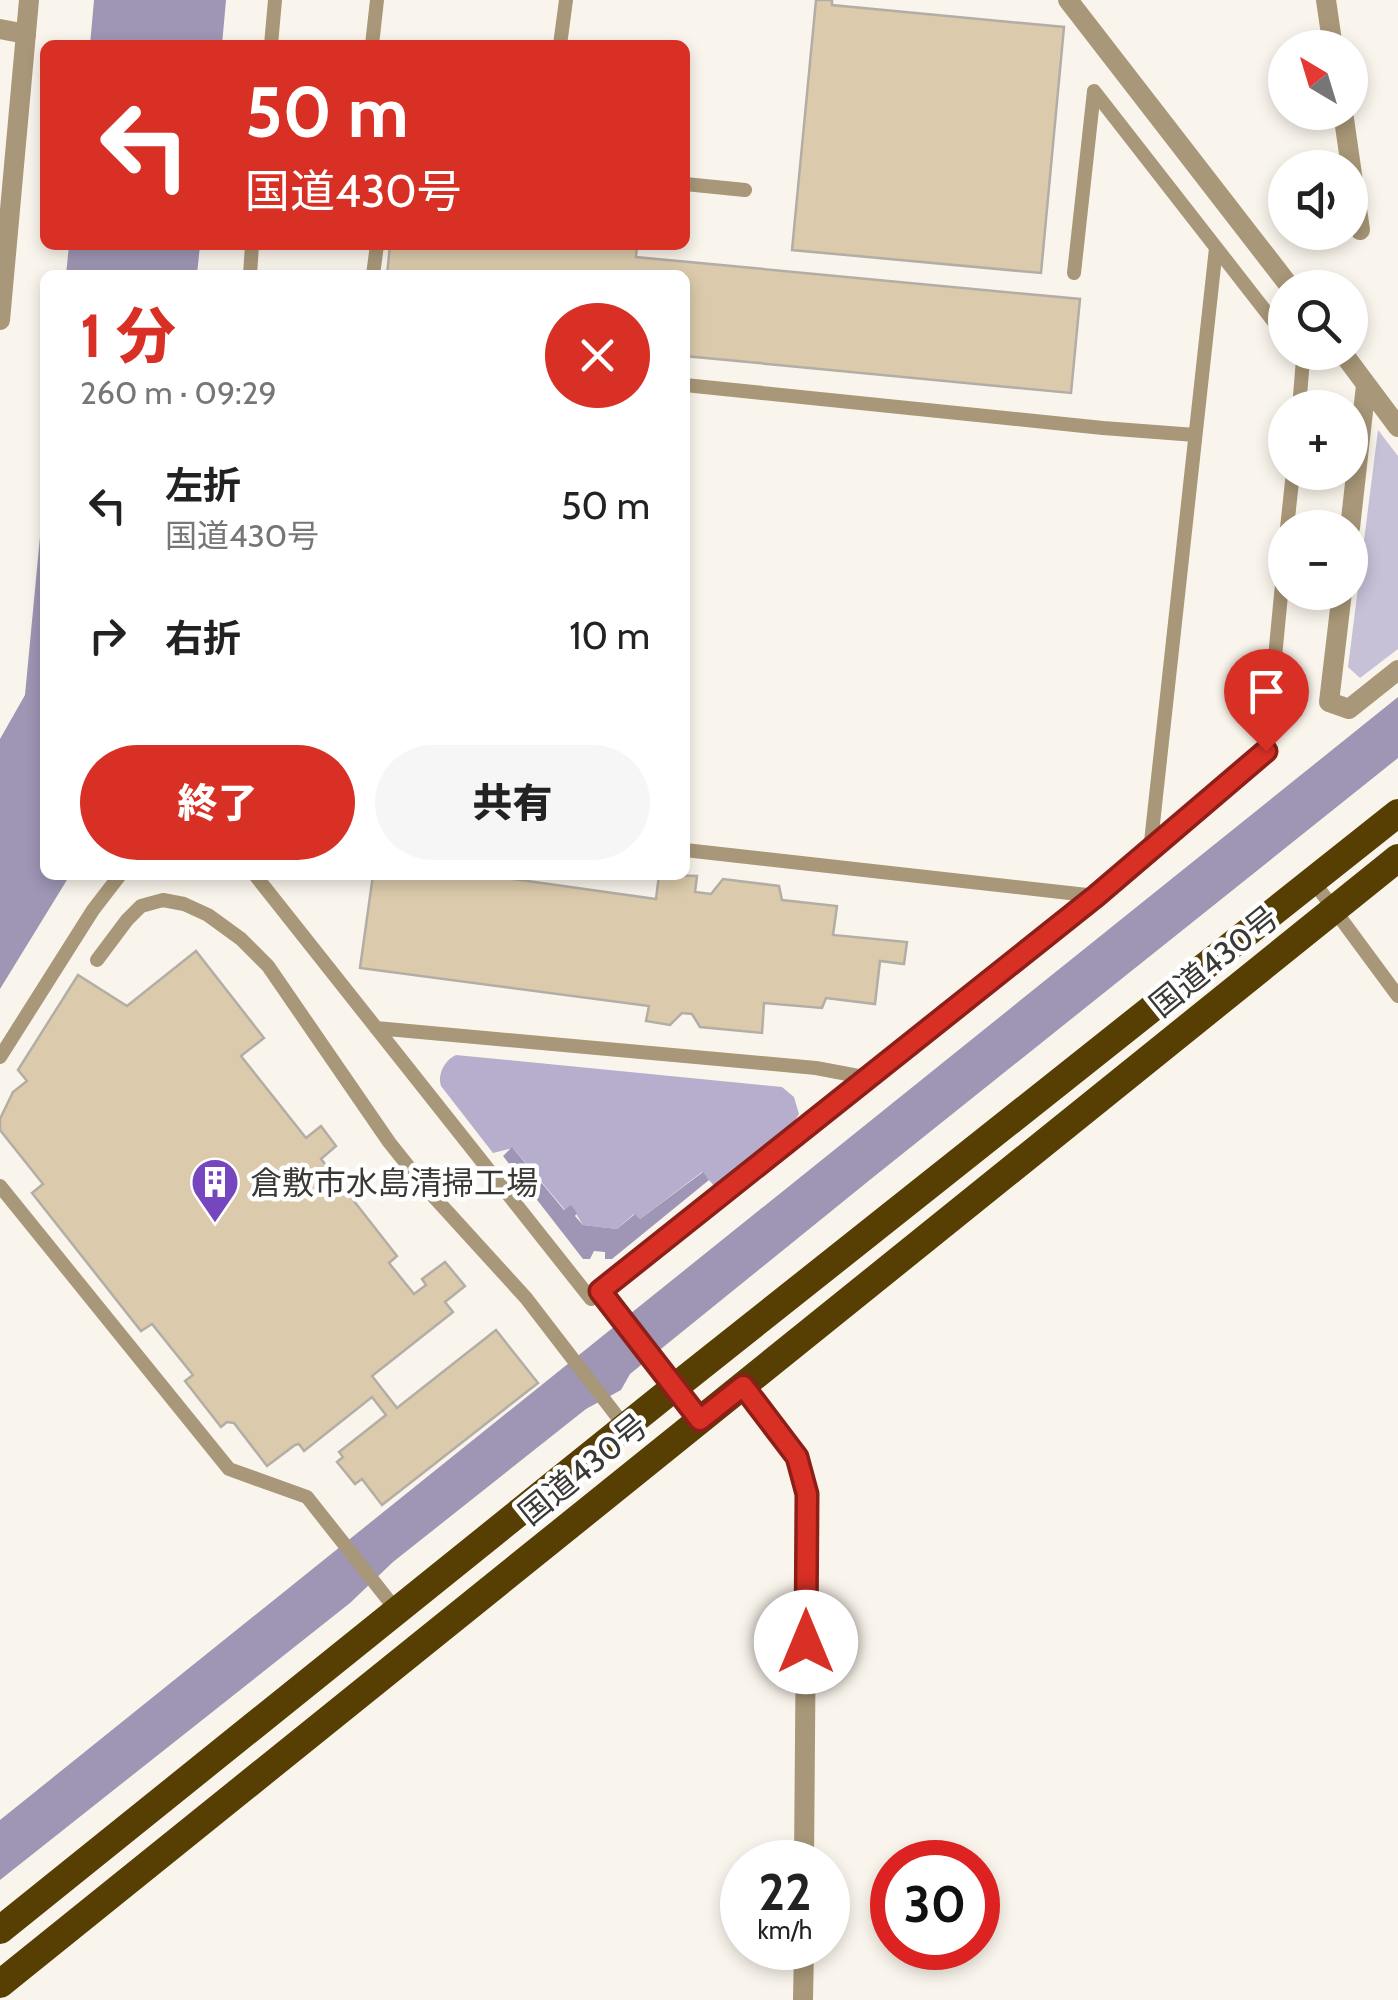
<!DOCTYPE html>
<html lang="ja">
<head>
<meta charset="utf-8">
<style>
  body { margin:0; font-family:Cabin,"Noto Sans JP",sans-serif; background:#f6f6f6; color:#222; height:100vh; display:flex; flex-direction:column; font-size:38px; white-space:nowrap }
  * { box-sizing:border-box; margin:0 }
  p { font-size:32px; color:#767676 }
  .icon { flex:none; width:55px; height:55px; fill:none; stroke:currentColor; stroke-width:2; stroke-linecap:round; stroke-linejoin:round }
  .map { position:relative; flex:1; overflow:hidden }
  .sheet { position:absolute; left:40px; top:270px; width:650px; height:610px; display:flex; flex-direction:column; background:#fff; border-radius:15px; box-shadow:0 5px 15px #0003 }
  .sheet>* { flex:none }
  .top-card { position:absolute; left:40px; top:40px; width:650px; height:210px; border-radius:15px; box-shadow:0 5px 15px #0003; background:#d93025; color:#fff; overflow:hidden }
  .needle { width:65px; rotate:322deg }
  .fabs { position:absolute; left:1268px; top:30px; display:grid; gap:20px }
  .fabs a { display:grid; place-items:center; width:100px; height:100px; border-radius:50%; background:#fff; box-shadow:0 5px 15px #0003; font-size:50px }
  .speed { position:absolute; left:720px; top:1840px; display:flex; gap:20px; font-size:50px; font-weight:700; text-align:center }
  .speed>* { display:grid; place-content:center; width:130px; height:130px; border-radius:50%; background:#fff; box-shadow:0 5px 15px #0003; line-height:1 }
  .speed small { font-size:25px; font-weight:400 }
  .speed .limit { border:15px solid #d22; background:#fff; color:#111 }
  .pin { position:absolute; display:grid; place-items:center; width:85px; height:85px; color:#fff; margin:-102px -42px; border-radius:50% 50% 50% 0; rotate:-45deg; box-shadow:0 0 10px #0007 }
  .pin .icon { rotate:45deg }
  .me { position:absolute; width:110px; margin:-55px; rotate:0deg; stroke-linejoin:round; filter:drop-shadow(0 0 8px #0008) }
  .turn { display:flex; align-items:center; gap:35px; height:210px; padding:0 40px; font-size:45px }
  .turn .icon { width:130px; height:130px; stroke-width:2.5 }
  .turn b { display:block; font-size:70px; line-height:85px }
  .round { display:grid; place-items:center; flex:none; width:105px; height:105px; border-radius:52px; background:#f6f6f6 }
  .head { display:flex; align-items:center; justify-content:space-between; height:170px; padding:0 40px }
  h1 { font-size:60px; font-weight:800; line-height:75px; color:#d93025 }
  .action { display:flex; gap:20px; margin-top:auto; padding:20px 40px }
  .action a { flex:1; height:115px; border-radius:60px; background:#d93025; color:#fff; font-size:40px; font-weight:800; line-height:115px; text-align:center }
  .action a+a { background:#f6f6f6; color:#222 }
  ul { padding:0; list-style:none }
  li { display:flex; align-items:center; gap:30px; height:130px; padding:0 40px }
  li div { flex:1 }
  li b { display:block; font-size:38px }
  li em { font-style:normal }
  .map>svg:first-child { display:block }
  .green { fill:#c7c1d8 }
  .forest { fill:#b7aece }
  .water { fill:#9e96b4 }
  .building { fill:#dbcaab; stroke:#b3aea5; stroke-width:2.5 }
  .lines { fill:none; stroke-linecap:round; stroke-linejoin:round }
  .service { stroke:#a89778; stroke-width:14 }
  .minor { stroke:#a89778; stroke-width:20 }
  .tertiary { stroke:#a89778; stroke-width:20 }
  .trunk { stroke:#573e03; stroke-width:28 }
  .route-casing { stroke:#8d1f18; stroke-width:25 }
  .route { stroke:#d93025; stroke-width:18 }
  .labels { text-anchor:middle; dominant-baseline:central; stroke-width:9; stroke-linejoin:round; paint-order:stroke }
  .street-label { font-size:32px; fill:#3b3936; stroke:#fff }
  .poi-label { font-size:32px; fill:#3b3936; stroke:#fff; text-anchor:start }
</style>
</head>
<body>
<div class="map">
<svg width="1398" height="2000" viewBox="0 0 1398 2000">
  <rect width="100%" height="100%" fill="#faf5ec"/>
  <path class="green" d="M1378,430L1398,456V649L1360,678L1348,667Z"/>
  <path class="forest" d="M456,1055L782,1087L794,1097L799,1114C783,1142 740,1167 715,1187L702,1172L640,1219L634,1214L617,1229L583,1225L571,1206L565,1210L513,1148L493,1153L441,1086C437,1074 445,1060 456,1055Z"/>
  <path class="water" d="M94,0H226L222,45H90Z
    M69,245H200L197,275H66Z
    M45,484V875H70L0,989V739L25,695Z
    M1398,697V758L871,1179L630,1374L621,1390L586,1409L393,1562L350,1603L0,1880V1820Z
    M512,1147L564,1210L571,1205L577,1213L575,1216L583,1225L617,1229L635,1214L640,1219L703,1172L709,1180L612,1259H605V1252L594,1251L590,1259H583L503,1156Z"/>
  <path class="building" d="M816,0H832V5L1064,27L1041,273L792,250Z
    M390,245H637L636,257L1080,299L1071,393L685,356V275H387Z
    M373,875H484L656,899L659,875L697,876L695,892L711,894L723,879L779,886L782,900L837,906L833,935L907,942L904,964L880,961L875,1004L826,998L822,1008L764,1003L762,1033L700,1027L692,1014L682,1013L670,1025L646,1021L649,1006L360,968Z
    M196,951L264,1038L241,1056L306,1138L321,1126L336,1146L321,1159L397,1256L389,1263L414,1294L426,1285L422,1279L445,1262L465,1286L445,1302L453,1312L372,1376L397,1408L496,1330L538,1383L382,1505L362,1479L355,1484L337,1462L343,1457L339,1452L386,1415L372,1397L304,1451L299,1444L295,1445L267,1466L234,1423L227,1422L221,1427L185,1381L193,1375L152,1324L141,1331L32,1193L43,1184L0,1130V1119L13,1092L27,1081L18,1070L78,975L127,1006Z"/>
  <g class="lines">
    <path class="service" d="M271,45L275,0
      M372,45L377,0
      M560,45L566,0
      M685,184L745,190
      M1074,273L1094,91L1285,336
      M250,275L252,245
      M373,275L377,245
      M1298,352L1303,359L1299,408
      M685,385L1103,428L1195,435
      M1287,528L1293,472
      M685,850L1096,896
      M1150,851L1216,248
      M255,875L591,1299L1096,896L1266,751L1285,553
      M1313,881L1398,996
      M97,960L127,920L141,906L163,900L184,904L208,915L241,939L268,966L389,1142L424,1186L526,1298L626,1428
      M376,1028L816,1068L869,1078
      M0,1057L93,910L120,875
      M0,1186L229,1469L307,1497L397,1611
      M600,1291L700,1420"/>
    <path class="minor" d="M1068,0L1291,288
      M1326,0L1333,48
      M0,29L26,34
      M1343,112L1360,230
      M1342,352L1398,427
      M1350,528L1366,385
      M1342,592L1329,702L1349,709L1398,670
      M743,1385L797,1457L807,1494L804,1862
      M803,2000L804,1948"/>
    <path class="tertiary" d="M0,320L29,0"/>
    <path class="trunk" d="M0,1930L675,1387L1398,813
      M0,1984L1398,858"/>
  </g>
  <g class="lines">
    <g class="route-casing">
      <path id="route" d="M806,1642L807,1494L797,1457L743,1386L700,1420L600,1291L1096,896L1266,751"/>
    </g>
    <use href="#route" class="route"/>
  </g>
  <defs>
    <g id="building-pin" transform="scale(2.5)"><path d="M0 17L-7.5 6A9.5 9.5 0 1 1 7.5 6Z" fill="#7646be" stroke="#fff"/><path d="M-4-6H4V6H1V3H-1V6H-4ZM-2.5-4.3h1.7v1.8h-1.7ZM.8-4.3h1.7v1.8H.8ZM-2.5-1h1.7V.8h-1.7ZM.8-1h1.7V.8H.8Z" fill="#fff"/></g>
  </defs>
  <g fill-rule="evenodd">
    <use href="#building-pin" x="215" y="1182"/>
  </g>
  <g class="labels">
    <g class="street-label">
      <text transform="translate(1214 961) rotate(-39)">国道430号</text>
      <text transform="translate(583 1469) rotate(-39)">国道430号</text>
    </g>
    <g class="poi-label">
      <text x="250" y="1182">倉敷市水島清掃工場</text>
    </g>
  </g>
</svg>
<div class="fabs">
<a><svg class="needle" viewBox="-14 -14 28 28"><path d="M0-13l5 13h-10z" fill="#e53935"/><path d="M0 13l5-13h-10z" fill="#767676"/></svg></a>
<a><svg class="icon" aria-label="sound" viewBox="0 0 24 24"><path d="M4 9h4l5-4v14l-5-4H4zM17 9q2 3 0 6"/></svg></a>
<a><svg class="icon" aria-label="search" viewBox="0 0 24 24"><circle cx="10" cy="10" r="6"/><path d="M15 15l6 6"/></svg></a>
<a>+</a>
<a>−</a>
</div>
<div class="speed"><div>22<small>km/h</small></div><div class="limit">30</div></div>
<div class="pin" style="left:1266px;top:751px;background:#d93025"><svg class="icon" aria-label="arrive" viewBox="0 0 24 24"><path d="M6 21V4h12l-3 4 3 4H6"/></svg></div>
<svg class="me" style="left:806px;top:1642px" viewBox="-20 -20 40 40"><circle r="19" fill="#fff"/><path d="M0-13L10 11 0 6-10 11z" fill="#d93025"/></svg>
<div class="top-card">
<div class="turn"><svg class="icon" aria-label="left" viewBox="0 0 24 24"><path d="M17 20v-9H6M10 6l-5 5 5 5"/></svg><div><b>50 m</b>国道430号</div></div>
</div>
<section class="sheet">
<div class="head"><div><h1>1 分</h1><p>260 m · 09:29</p></div><a class="round" style="background:#d93025;color:#fff"><svg class="icon" aria-label="close" viewBox="0 0 24 24"><path d="M6 6l12 12M18 6L6 18"/></svg></a></div>
<ul>
<li><svg class="icon" aria-label="left" viewBox="0 0 24 24"><path d="M17 20v-9H6M10 6l-5 5 5 5"/></svg><div><b>左折</b><p>国道430号</p></div><em>50 m</em></li>
<li><svg class="icon" aria-label="right" viewBox="0 0 24 24"><path d="M7 20v-9h11M14 6l5 5-5 5"/></svg><div><b>右折</b></div><em>10 m</em></li>
</ul>
<div class="action"><a>終了</a><a>共有</a></div>
</section>
</div>
</body>
</html>
